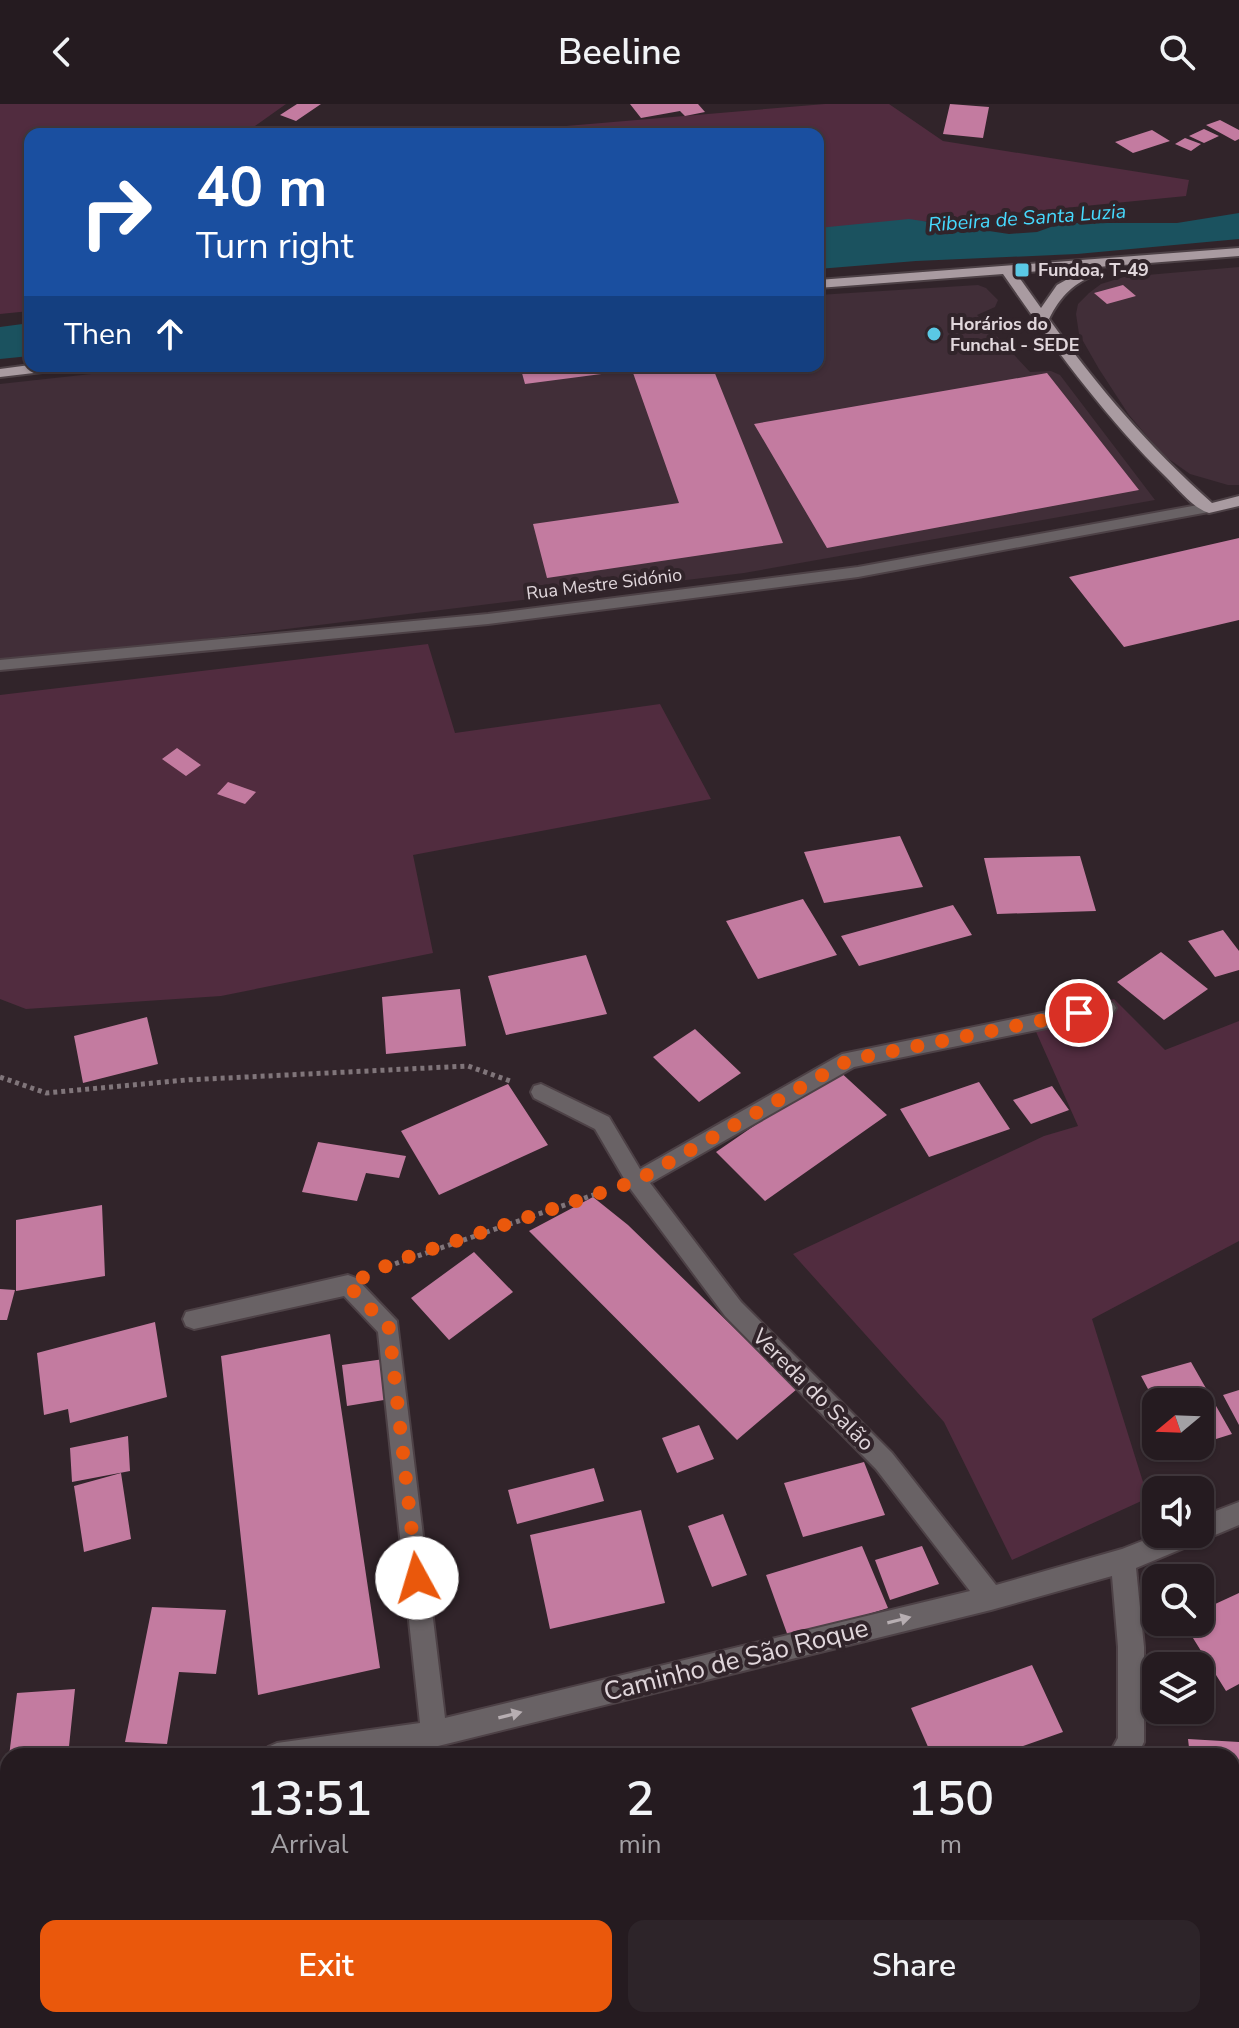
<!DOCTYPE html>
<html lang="en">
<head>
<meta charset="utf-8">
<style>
  body { margin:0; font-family:"Nunito Sans",sans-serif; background:#2d2429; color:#f1f3f6; height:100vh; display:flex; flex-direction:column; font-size:30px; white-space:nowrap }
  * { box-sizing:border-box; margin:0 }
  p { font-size:26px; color:#a3a1a5 }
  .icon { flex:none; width:44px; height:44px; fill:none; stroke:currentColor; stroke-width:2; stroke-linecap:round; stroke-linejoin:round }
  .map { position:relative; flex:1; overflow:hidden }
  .side { position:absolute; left:0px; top:1644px; width:1240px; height:280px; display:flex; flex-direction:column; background:#251b20; border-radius:24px 24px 0 0; box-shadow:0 2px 6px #0004,0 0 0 2px #42393e }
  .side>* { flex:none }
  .top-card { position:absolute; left:24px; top:24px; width:800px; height:244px; border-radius:16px; box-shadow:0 2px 6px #0004,0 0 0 2px #42393e; background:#1a4fa0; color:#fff; overflow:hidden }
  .needle { width:52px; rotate:251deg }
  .tools { position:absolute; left:1142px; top:1284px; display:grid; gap:16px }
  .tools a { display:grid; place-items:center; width:72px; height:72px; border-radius:16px; background:#251b20; box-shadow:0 2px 6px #0004,0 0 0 2px #42393e; font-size:40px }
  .pin { position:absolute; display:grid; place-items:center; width:68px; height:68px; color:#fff; margin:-34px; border:4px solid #fff; border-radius:50%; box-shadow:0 2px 8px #0007 }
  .me { position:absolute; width:88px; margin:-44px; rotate:354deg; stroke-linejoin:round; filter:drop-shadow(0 0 6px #0008) }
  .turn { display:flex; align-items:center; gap:28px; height:168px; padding:0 40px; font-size:36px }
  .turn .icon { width:104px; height:104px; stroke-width:2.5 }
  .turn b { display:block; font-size:56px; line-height:68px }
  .then { display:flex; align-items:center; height:76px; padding:0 40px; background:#0003; gap:16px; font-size:30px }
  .eta { display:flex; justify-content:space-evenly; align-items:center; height:136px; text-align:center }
  .eta b { font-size:48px; font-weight:600; line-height:56px }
  .cta { display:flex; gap:16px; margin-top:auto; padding:16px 40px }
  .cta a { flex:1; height:92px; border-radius:16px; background:#ea580c; color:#fff; font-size:32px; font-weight:600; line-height:92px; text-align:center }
  .cta a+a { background:#2d2429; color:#f1f3f6 }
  header { display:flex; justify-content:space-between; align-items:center; height:104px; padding:0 40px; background:#251b20; font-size:36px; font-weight:600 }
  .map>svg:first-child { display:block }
  .built { fill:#412e38 }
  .green { fill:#512c3f }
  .water { fill:#1b525f }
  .building { fill:#c37ba0 }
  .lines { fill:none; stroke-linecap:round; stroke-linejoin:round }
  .minor-casing { stroke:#4d4146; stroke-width:4 }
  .major-casing { stroke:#4d4146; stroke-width:4 }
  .path { stroke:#80757a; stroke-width:5; stroke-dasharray:4 4; stroke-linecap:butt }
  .minor { fill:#696265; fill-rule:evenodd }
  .major { fill:#a99ba1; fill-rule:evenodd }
  .oneway { fill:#b7aeb2 }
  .route { stroke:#ea580c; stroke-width:14; stroke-dasharray:0 25.2 }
  .poi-dot { fill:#5ac8e5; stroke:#31242a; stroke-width:3 }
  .labels { text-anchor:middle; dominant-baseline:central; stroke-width:8; stroke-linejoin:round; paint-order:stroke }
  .far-poi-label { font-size:18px; font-weight:bold; fill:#e1d7dc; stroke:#31242a; text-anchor:start }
  .far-street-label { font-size:18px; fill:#e1d7dc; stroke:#31242a }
  .far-water-label { font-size:20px; font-style:italic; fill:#46dafe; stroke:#31242a }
  .street-label { font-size:22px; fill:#e1d7dc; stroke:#31242a }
  .near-street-label { font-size:26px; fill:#e1d7dc; stroke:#31242a }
</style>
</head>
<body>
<header><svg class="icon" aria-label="back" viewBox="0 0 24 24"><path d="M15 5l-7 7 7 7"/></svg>Beeline<svg class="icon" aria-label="search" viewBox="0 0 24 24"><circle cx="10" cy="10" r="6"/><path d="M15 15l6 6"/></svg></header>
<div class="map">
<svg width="1239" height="1924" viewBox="0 0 1239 1924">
  <rect width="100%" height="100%" fill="#31242a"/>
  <path class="built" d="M1239,163V381H1228L1190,370L1163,351L1129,311L1099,265L1079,230L1076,210L1078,200L1089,189L1101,180L1124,173Z
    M978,181L986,184L998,196L995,203L977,211L1030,268L1051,267L1060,271L1155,396L744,469L0,560V280L164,262H818V191Z"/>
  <path class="green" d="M0,0H286L245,29L566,22L825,0H889L943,37L1189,76L1186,92L818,128V30H30V207L0,210Z
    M428,540L455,629L660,600L711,695L413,751L433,849L221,892L26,905L0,895V591Z
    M1114,895L1165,946L1239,917V1137L1092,1215L1148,1394L1012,1456L944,1318L793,1150L1044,1032L1078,1022L1029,912Z"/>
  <path class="water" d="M1239,109V135L1077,150L916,157L818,165V124L909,115L1009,130L1037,128L1062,119H1177Z
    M30,219V252L0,255V223Z"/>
  <path class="building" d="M297,0H321L296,17L280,11Z
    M630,0H698L705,8L685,12L680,7L641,14Z
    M950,0L989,3L983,34L943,30Z
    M1220,16L1239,26V35L1235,37L1206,21Z
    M1204,25L1219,32L1204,39L1189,32Z
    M1152,26L1170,37L1133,49L1115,38Z
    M1185,34L1201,40L1191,47L1175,40Z
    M1123,181L1136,192L1107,200L1094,189Z
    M520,262H712L783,439L547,474L533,420L679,399L632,266L525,280Z
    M1047,269L1139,386L827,444L754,320Z
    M1239,434V516L1124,543L1069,473Z
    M177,644L201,661L186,672L162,655Z
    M228,678L256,688L245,700L217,690Z
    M900,732L923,783L824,799L804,748Z
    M1080,752L1096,807L997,810L984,754Z
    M803,795L837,851L758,875L726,817Z
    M953,801L972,831L859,862L841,832Z
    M1223,826L1239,847V866L1215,873L1188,837Z
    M1161,848L1208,885L1164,916L1117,878Z
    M586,851L607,910L506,931L488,872Z
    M460,885L466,942L386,950L382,893Z
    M147,913L158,960L83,979L74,932Z
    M695,925L741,969L699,998L653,953Z
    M837,965L887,1011L765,1097L716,1048Z
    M979,978L1010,1025L929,1053L900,1005Z
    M508,980L548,1041L439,1091L401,1027Z
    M1052,982L1069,1006L1031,1020L1013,996Z
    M318,1038L406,1052L399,1074L366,1069L357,1097L302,1088Z
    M593,1093L628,1121L797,1285L737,1336L529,1127Z
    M102,1101L105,1172L16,1187V1116Z
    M474,1148L513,1188L449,1236L411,1194Z
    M0,1185L15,1186L7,1216H0Z
    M155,1218L167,1293L70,1319L68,1305L44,1311L37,1249Z
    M330,1230L380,1564L258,1591L221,1252Z
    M384,1255L390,1295L347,1302L342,1261Z
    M1191,1258L1232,1330L1200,1340V1298H1155L1141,1272Z
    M1239,1286V1321L1223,1291Z
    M699,1321L714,1355L677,1369L662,1334Z
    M128,1332L130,1367L72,1378L70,1344Z
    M864,1358L885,1411L803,1433L784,1379Z
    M594,1364L604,1397L517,1420L508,1386Z
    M121,1369L131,1435L84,1448L74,1382Z
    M641,1406L665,1499L550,1525L530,1431Z
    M723,1410L747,1471L712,1483L688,1422Z
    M862,1442L888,1504L789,1535L766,1471Z
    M922,1442L939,1480L890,1496L875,1456Z
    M1239,1489V1580L1226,1587L1183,1518H1200V1507Z
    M152,1503L226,1506L216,1570L179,1568L167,1640L125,1638Z
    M1032,1561L1063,1628L995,1652H932L911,1604Z
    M75,1585L68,1652H9L17,1589Z
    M1188,1635L1239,1638V1749H1232V1652H1190Z
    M0,1862L8,1876V1916H31L36,1924H0Z
    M358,1916H424L416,1924H365Z
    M727,1916H866L871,1924H733Z
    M1047,1916H1080L1075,1924H1056Z"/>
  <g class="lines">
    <g class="minor-casing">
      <path id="minor" d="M1209,399L1214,401V407L858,473L488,520L0,566V556L488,510L858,463Z
        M1106,896L1113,899L1116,904L1113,909L1106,912L854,963L650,1079L741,1198L892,1349L996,1481L1122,1445L1160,1430H1200V1413L1239,1398V1421L1136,1464L1144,1543V1638L1137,1652H1108L1118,1634V1543L1112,1472L991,1506L434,1643L369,1652H264L268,1643L277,1639L420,1619L378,1228L344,1192L194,1225L186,1222L183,1215L186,1208L348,1171L356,1174L397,1217L445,1614L970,1487L876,1365L725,1212L629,1083L595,1025L534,994L531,988L534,982L541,980L609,1013L640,1065L842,950Z
        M8,1677V1703L0,1704V1678Z
        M965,1916H994L991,1924H962Z"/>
    </g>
    <g class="major-casing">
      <path id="major" d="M1239,144V152L1097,163L1101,166L1099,169C1074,179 1061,191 1049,215C1097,282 1150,344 1212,399L1239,392V402L1209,409C1193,404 1178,385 1166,373C1104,312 1053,242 1003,170L818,184V176ZM1089,163L1057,181L1041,204L1016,169Z
        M30,261V262H66L59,266L0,273V265Z"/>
    </g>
    <path class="path" d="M0,973L46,989L186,976L468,962L513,978
      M380,1165L605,1087"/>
    <use href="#minor" class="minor"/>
    <use href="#major" class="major"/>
  </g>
  <defs><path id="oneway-solid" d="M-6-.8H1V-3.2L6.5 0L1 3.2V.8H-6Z" transform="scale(2)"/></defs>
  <g class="oneway">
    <use href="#oneway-solid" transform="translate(899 1516) rotate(-14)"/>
    <use href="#oneway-solid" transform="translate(510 1611) rotate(-14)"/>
  </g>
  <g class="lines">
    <path class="route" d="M417,1474L389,1224L348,1181L396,1157L636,1077L849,956L1079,909"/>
  </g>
  <g class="poi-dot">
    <rect x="1014" y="158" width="16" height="16" rx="4"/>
    <circle cx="934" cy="230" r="8"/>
  </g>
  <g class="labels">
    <g class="far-poi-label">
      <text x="1038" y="166">Fundoa, T-49</text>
      <text x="950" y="220">Horários do<tspan x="950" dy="21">Funchal - SEDE</tspan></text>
    </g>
    <g class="far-street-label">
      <text transform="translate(604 480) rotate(-7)">Rua Mestre Sidónio</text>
    </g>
    <g class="far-water-label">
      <text transform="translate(1027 114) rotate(-4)">Ribeira de Santa Luzia</text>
    </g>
    <g class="street-label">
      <text transform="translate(813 1286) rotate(45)">Vereda do Salão</text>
    </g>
    <g class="near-street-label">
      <text transform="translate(736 1556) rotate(-14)">Caminho de São Roque</text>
    </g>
  </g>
</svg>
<div class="tools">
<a><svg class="needle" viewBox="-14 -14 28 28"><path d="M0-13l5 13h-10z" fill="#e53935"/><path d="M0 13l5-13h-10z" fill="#a3a1a5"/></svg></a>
<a><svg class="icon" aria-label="sound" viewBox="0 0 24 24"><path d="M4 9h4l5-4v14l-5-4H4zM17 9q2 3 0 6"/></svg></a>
<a><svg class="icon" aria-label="search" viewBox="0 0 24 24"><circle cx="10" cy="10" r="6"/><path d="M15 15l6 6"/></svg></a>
<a><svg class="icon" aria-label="layers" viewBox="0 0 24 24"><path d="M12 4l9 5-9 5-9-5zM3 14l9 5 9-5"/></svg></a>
</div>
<div class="pin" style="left:1079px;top:909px;background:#d93025"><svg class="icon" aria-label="arrive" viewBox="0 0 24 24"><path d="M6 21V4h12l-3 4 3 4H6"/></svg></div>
<svg class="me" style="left:417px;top:1474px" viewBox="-20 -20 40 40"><circle r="19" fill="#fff"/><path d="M0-13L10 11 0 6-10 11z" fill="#ea580c"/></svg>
<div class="top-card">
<div class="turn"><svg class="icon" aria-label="right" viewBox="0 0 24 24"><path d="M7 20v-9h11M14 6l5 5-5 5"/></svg><div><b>40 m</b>Turn right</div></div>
<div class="then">Then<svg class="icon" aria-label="ahead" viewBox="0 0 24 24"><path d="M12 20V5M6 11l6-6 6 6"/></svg></div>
</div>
<section class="side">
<div class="eta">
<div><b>13:51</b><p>Arrival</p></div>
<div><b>2</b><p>min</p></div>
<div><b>150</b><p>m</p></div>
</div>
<div class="cta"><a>Exit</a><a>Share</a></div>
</section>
</div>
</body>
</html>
